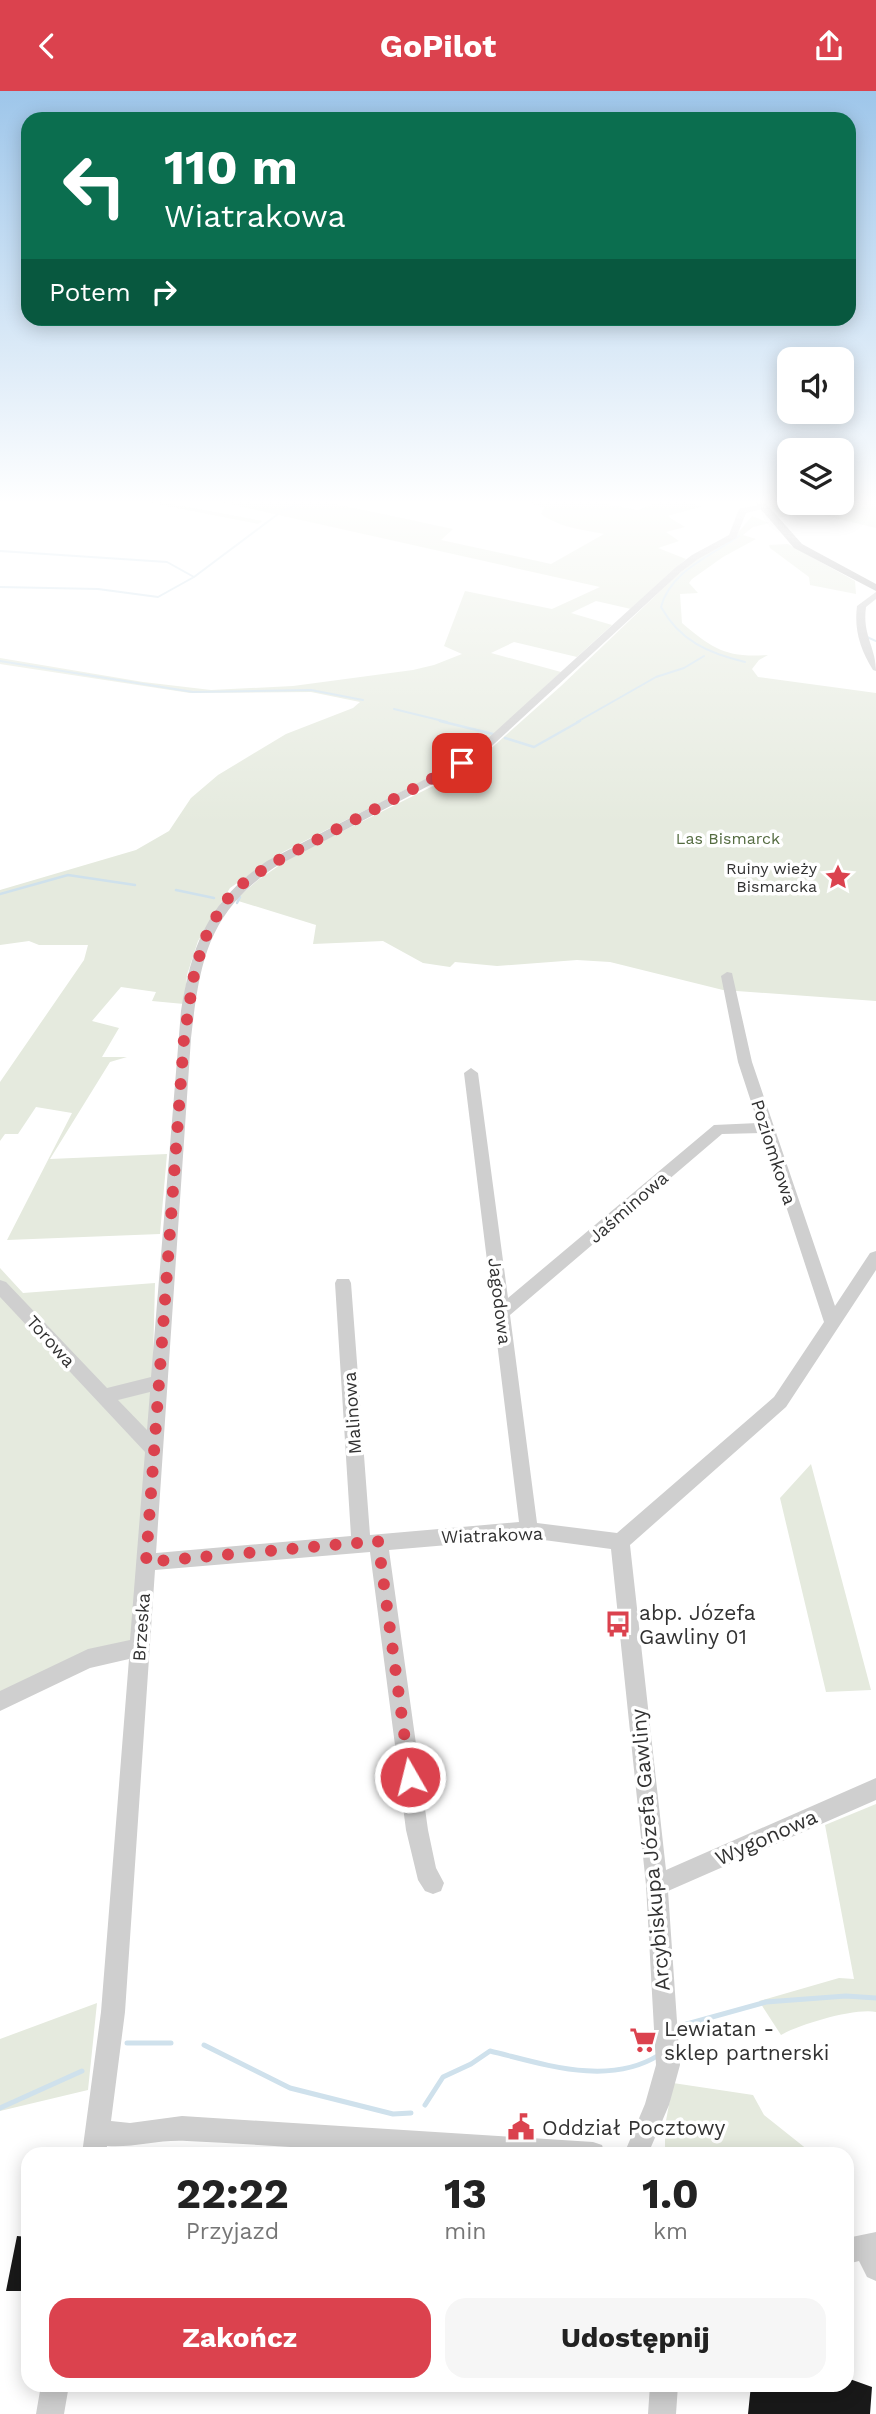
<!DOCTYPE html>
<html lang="pl">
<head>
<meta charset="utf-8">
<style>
  body { margin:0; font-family:"Work Sans",sans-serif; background:#f6f6f6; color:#222; height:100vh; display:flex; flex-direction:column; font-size:26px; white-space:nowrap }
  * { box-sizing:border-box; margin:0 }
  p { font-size:23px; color:#767676 }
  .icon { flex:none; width:38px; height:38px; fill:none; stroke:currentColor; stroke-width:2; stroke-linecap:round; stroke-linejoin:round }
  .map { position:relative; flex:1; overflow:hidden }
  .panel { position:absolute; left:21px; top:2056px; width:833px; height:245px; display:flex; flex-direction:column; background:#fff; border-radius:21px; box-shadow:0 4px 18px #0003 }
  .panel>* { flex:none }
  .guide { position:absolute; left:21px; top:21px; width:835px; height:214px; border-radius:21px; box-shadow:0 4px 18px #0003; background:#0b6e4f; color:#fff; overflow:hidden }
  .controls { position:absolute; left:777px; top:256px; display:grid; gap:14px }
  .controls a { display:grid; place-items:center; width:77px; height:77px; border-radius:14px; background:#fff; box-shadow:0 4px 18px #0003; font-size:35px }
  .pin { position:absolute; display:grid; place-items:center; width:60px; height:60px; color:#fff; margin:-30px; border-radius:14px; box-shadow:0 4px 10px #0006 }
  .me { position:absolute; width:77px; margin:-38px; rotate:352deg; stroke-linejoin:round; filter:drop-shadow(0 0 5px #0008) }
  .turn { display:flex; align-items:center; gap:24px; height:147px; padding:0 28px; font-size:32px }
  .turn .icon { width:91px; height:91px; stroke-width:2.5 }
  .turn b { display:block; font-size:49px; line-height:60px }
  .then { display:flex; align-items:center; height:66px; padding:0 28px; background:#0003; gap:14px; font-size:26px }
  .eta { display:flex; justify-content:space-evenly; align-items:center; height:119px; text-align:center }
  .eta b { font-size:42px; font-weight:700; line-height:49px }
  .cta { display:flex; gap:14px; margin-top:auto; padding:14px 28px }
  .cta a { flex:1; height:80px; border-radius:21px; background:#db424e; color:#fff; font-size:28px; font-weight:700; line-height:80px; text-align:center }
  .cta a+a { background:#f6f6f6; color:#222 }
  header { display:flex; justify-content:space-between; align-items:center; height:91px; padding:0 28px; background:#db424e; color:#fff; font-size:32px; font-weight:700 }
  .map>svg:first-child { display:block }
  .green { fill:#e5eade }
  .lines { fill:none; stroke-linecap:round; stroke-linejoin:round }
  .stream-far2 { stroke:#cfe1ec; stroke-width:2 }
  .stream-far1 { stroke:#cfe1ec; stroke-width:2.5 }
  .stream { stroke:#cfe1ec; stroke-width:5 }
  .building { fill:#191919 }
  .minor { fill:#cfcfcf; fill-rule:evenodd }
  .major { fill:#aaa; fill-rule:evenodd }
  .route { stroke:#db424e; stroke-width:12; stroke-dasharray:0 21.6 }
  .labels { text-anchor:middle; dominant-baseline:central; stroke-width:7; stroke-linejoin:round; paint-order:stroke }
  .far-park-label { font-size:16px; fill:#556c41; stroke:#fff }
  .far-poi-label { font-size:16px; fill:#323232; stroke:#fff; text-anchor:end }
  .street-label { font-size:18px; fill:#323232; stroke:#fff }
  .near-poi-label { font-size:21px; fill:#323232; stroke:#fff; text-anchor:start }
  .near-street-label { font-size:21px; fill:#323232; stroke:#fff }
</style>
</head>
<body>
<header><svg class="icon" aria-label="back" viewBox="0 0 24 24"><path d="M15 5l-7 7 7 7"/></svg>GoPilot<svg class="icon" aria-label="share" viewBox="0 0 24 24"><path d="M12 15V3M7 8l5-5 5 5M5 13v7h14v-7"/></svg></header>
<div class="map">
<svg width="876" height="2323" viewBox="0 0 876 2323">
  <rect width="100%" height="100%" fill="#fff"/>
  <path class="green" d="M147,409H152L262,430L258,433L146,411Z
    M211,409H317L453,438L441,449L551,473L604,443C580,438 561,437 541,423L544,417L530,412L534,409H588L638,419L662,409H685L701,416L667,425L685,436L666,441L679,450L658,457L686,468L631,518L596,510L571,522L612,534L577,566L514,551L491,562L561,581L491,646L450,676L283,761L230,797L198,850L187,884L184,913L152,910L156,901L121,896L92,930L119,937L102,966H127L110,971L50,1068L167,1063L160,1143L7,1149L72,1022L36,1016L18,1043H5L0,1050V991L84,869L88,854H39L29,850L0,854V799L136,759L169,740L191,707L218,684L286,643L353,617L360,611L311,601L190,602L0,573V567L143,591L211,599L293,595L413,579L434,574L462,563L444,555L465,500L552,518L600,496Z
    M765,409L842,411V409H876V437L810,421L776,427L774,426L778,424Z
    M752,425L769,432L753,436L743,444L756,448L723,466L692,488L689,492L698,502L680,503L682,532C713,558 726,567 768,564L759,569L752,578L758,586L876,602V910L723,899L610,871L577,869L497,875L455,871L450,876L423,872L383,850L313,853L316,834L235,809L258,789L293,765L435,694L487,661L561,595L674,487L698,467L731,450Z
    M788,453L855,490L856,503L810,494L809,486L770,457L769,454Z
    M0,1177L23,1202L155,1192L153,1270L134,1548L0,1603Z
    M811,1373L871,1599L826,1601L780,1407Z
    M876,1713V1921C854,1917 801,1933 781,1944L759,1910L839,1887L854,1888L825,1734Z
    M97,1912L88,1999L0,2020V1948Z
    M673,1992L753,2004L764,2024L813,2063H665V2035Z"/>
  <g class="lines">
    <path class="stream-far2" d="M282,421L306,409
      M739,445C711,465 670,480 661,516C680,550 708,562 745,571
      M0,460L167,471L194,486L278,423
      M0,496L98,498L158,506L194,486
      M867,546L876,550
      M0,570L193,601L311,599L363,609
      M394,618L447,631
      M577,631L656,586L684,577L704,565"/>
    <path class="stream-far1" d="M440,630L493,643
      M505,647L534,656L580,630
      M176,799L214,807
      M0,803L68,784L135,794
      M237,812L240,806"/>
    <path class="stream" d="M676,1936L766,1911L846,1905L876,1907
      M127,1952H171
      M204,1954L290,1997L393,2023L411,2022
      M425,2014L443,1986L471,1973L490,1960C544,1973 608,1996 659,1964
      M0,2017L82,1980"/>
  </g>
  <path class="building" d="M17,2145L28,2146L27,2200H6Z
    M847,2287L872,2296L870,2323H748L751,2294H847Z"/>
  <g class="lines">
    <path class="minor" d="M763,413H766V417L746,422L736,447L698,468L681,481L482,664L449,684L275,776C208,822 200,869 191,947L156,1462L351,1445L335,1192L337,1188H349L351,1192L370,1444L519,1431L464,982L471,977L478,982L508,1207L714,1034L758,1032L738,971L721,885L727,881L732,882L752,971L835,1215L870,1162L876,1160V1179L786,1316L630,1454L666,1779L876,1687V1709L668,1800L680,1974L669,2014L648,2063H624L645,2013L656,1974L646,1794L611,1458L529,1447L389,1459L428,1739L436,1777L444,1792L441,1800L433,1803L425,1800L418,1789L406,1739L370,1461L155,1479L125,1921L111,2030L130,2032L182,2025L593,2051L602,2054L605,2063C466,2070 326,2057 187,2050C160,2048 134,2057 107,2055L106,2063H82L101,1921L129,1568L90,1577L0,1620V1600L88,1558L130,1549L145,1361L0,1206V1189L6,1191L107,1297L151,1286L181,920C192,852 209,810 267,770L441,680L474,660L675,477L692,464L729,444L739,418ZM762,1042L824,1231L774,1306L617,1442L537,1432L510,1224L722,1043ZM150,1301L147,1339L118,1309Z
      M876,501V508L866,516C862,544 876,556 876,580L873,579C860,558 854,539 857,515Z
      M876,2141V2190L867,2186L859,2170L847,2173V2147Z
      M41,2294H69L64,2323H36Z
      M650,2294H678L676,2323H648Z"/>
    <path class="major" d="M753,409H763L802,453L876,493V500L794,457Z"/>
  </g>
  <linearGradient id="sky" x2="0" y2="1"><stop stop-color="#9ec6ea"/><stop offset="0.56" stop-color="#fff"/><stop offset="1" stop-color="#fff" stop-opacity="0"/></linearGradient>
  <rect width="876" height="734" fill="url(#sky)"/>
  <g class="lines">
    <path class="route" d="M410,1686L378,1450L146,1471L184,947L194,884L204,849L223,813L238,796L271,773L462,672"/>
  </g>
  <defs>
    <g id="sight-bare" transform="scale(2.1)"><path d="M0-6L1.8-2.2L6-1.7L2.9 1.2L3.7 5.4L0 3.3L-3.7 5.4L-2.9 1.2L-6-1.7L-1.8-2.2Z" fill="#db424e" stroke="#fff" stroke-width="2.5" paint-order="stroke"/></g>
    <g id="bus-bare" transform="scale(2.1)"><path d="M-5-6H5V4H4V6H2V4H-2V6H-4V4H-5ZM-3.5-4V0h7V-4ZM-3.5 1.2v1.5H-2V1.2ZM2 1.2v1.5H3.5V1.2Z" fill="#db424e" stroke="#fff" stroke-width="2.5" paint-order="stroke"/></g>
    <g id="supermarket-bare" transform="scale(2.1)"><path d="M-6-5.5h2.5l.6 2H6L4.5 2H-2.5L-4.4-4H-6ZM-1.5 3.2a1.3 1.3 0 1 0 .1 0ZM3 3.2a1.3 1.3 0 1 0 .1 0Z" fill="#db424e" stroke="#fff" stroke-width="2.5" paint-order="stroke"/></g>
    <g id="civic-bare" transform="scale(2.1)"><path d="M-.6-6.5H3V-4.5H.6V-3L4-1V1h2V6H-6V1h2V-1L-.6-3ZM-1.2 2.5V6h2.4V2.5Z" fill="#db424e" stroke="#fff" stroke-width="2.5" paint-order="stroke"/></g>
  </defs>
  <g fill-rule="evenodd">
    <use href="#sight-bare" x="838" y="786"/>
    <use href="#bus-bare" x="618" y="1533"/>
    <use href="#supermarket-bare" x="643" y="1949"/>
    <use href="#civic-bare" x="521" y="2036"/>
  </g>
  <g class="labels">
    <g class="far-park-label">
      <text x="728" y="747">Las Bismarck</text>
    </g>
    <g class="far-poi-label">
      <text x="817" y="777">Ruiny wieży<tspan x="817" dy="18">Bismarcka</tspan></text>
    </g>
    <g class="street-label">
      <text transform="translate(774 1061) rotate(72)">Poziomkowa</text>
      <text transform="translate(628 1116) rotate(-41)">Jaśminowa</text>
      <text transform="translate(500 1210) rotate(83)">Jagodowa</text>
      <text transform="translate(51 1250) rotate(48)">Torowa</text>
      <text transform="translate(352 1322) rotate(-94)">Malinowa</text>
      <text transform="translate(492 1444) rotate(-2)">Wiatrakowa</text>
      <text transform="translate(141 1536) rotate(-86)">Brzeska</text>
    </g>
    <g class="near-poi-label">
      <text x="639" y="1521">abp. Józefa<tspan x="639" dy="24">Gawliny 01</tspan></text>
      <text x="664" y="1937">Lewiatan -<tspan x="664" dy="24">sklep partnerski</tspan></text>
      <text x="542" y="2036">Oddział Pocztowy</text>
    </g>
    <g class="near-street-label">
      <text transform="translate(766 1746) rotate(-24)">Wygonowa</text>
      <text transform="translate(650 1759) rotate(-95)">Arcybiskupa Józefa Gawliny</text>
    </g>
  </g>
</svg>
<div class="controls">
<a><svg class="icon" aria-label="sound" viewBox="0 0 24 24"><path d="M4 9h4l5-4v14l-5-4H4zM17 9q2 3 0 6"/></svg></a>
<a><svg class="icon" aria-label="layers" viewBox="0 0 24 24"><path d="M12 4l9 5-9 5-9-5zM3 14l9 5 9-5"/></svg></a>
</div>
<div class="pin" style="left:462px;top:672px;background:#d93025"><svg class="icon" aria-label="arrive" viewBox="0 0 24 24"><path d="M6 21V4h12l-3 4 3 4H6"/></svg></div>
<svg class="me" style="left:410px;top:1686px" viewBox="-20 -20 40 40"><circle r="17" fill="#db424e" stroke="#fff" stroke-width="3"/><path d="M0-11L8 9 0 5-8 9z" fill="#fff"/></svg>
<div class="guide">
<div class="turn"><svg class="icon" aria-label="left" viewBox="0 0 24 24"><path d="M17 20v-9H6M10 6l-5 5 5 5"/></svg><div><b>110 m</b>Wiatrakowa</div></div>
<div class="then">Potem<svg class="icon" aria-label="right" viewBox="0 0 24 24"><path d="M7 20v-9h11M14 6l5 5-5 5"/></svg></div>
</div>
<section class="panel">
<div class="eta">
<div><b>22:22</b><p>Przyjazd</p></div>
<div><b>13</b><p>min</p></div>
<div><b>1.0</b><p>km</p></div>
</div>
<div class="cta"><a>Zakończ</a><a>Udostępnij</a></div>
</section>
</div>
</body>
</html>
